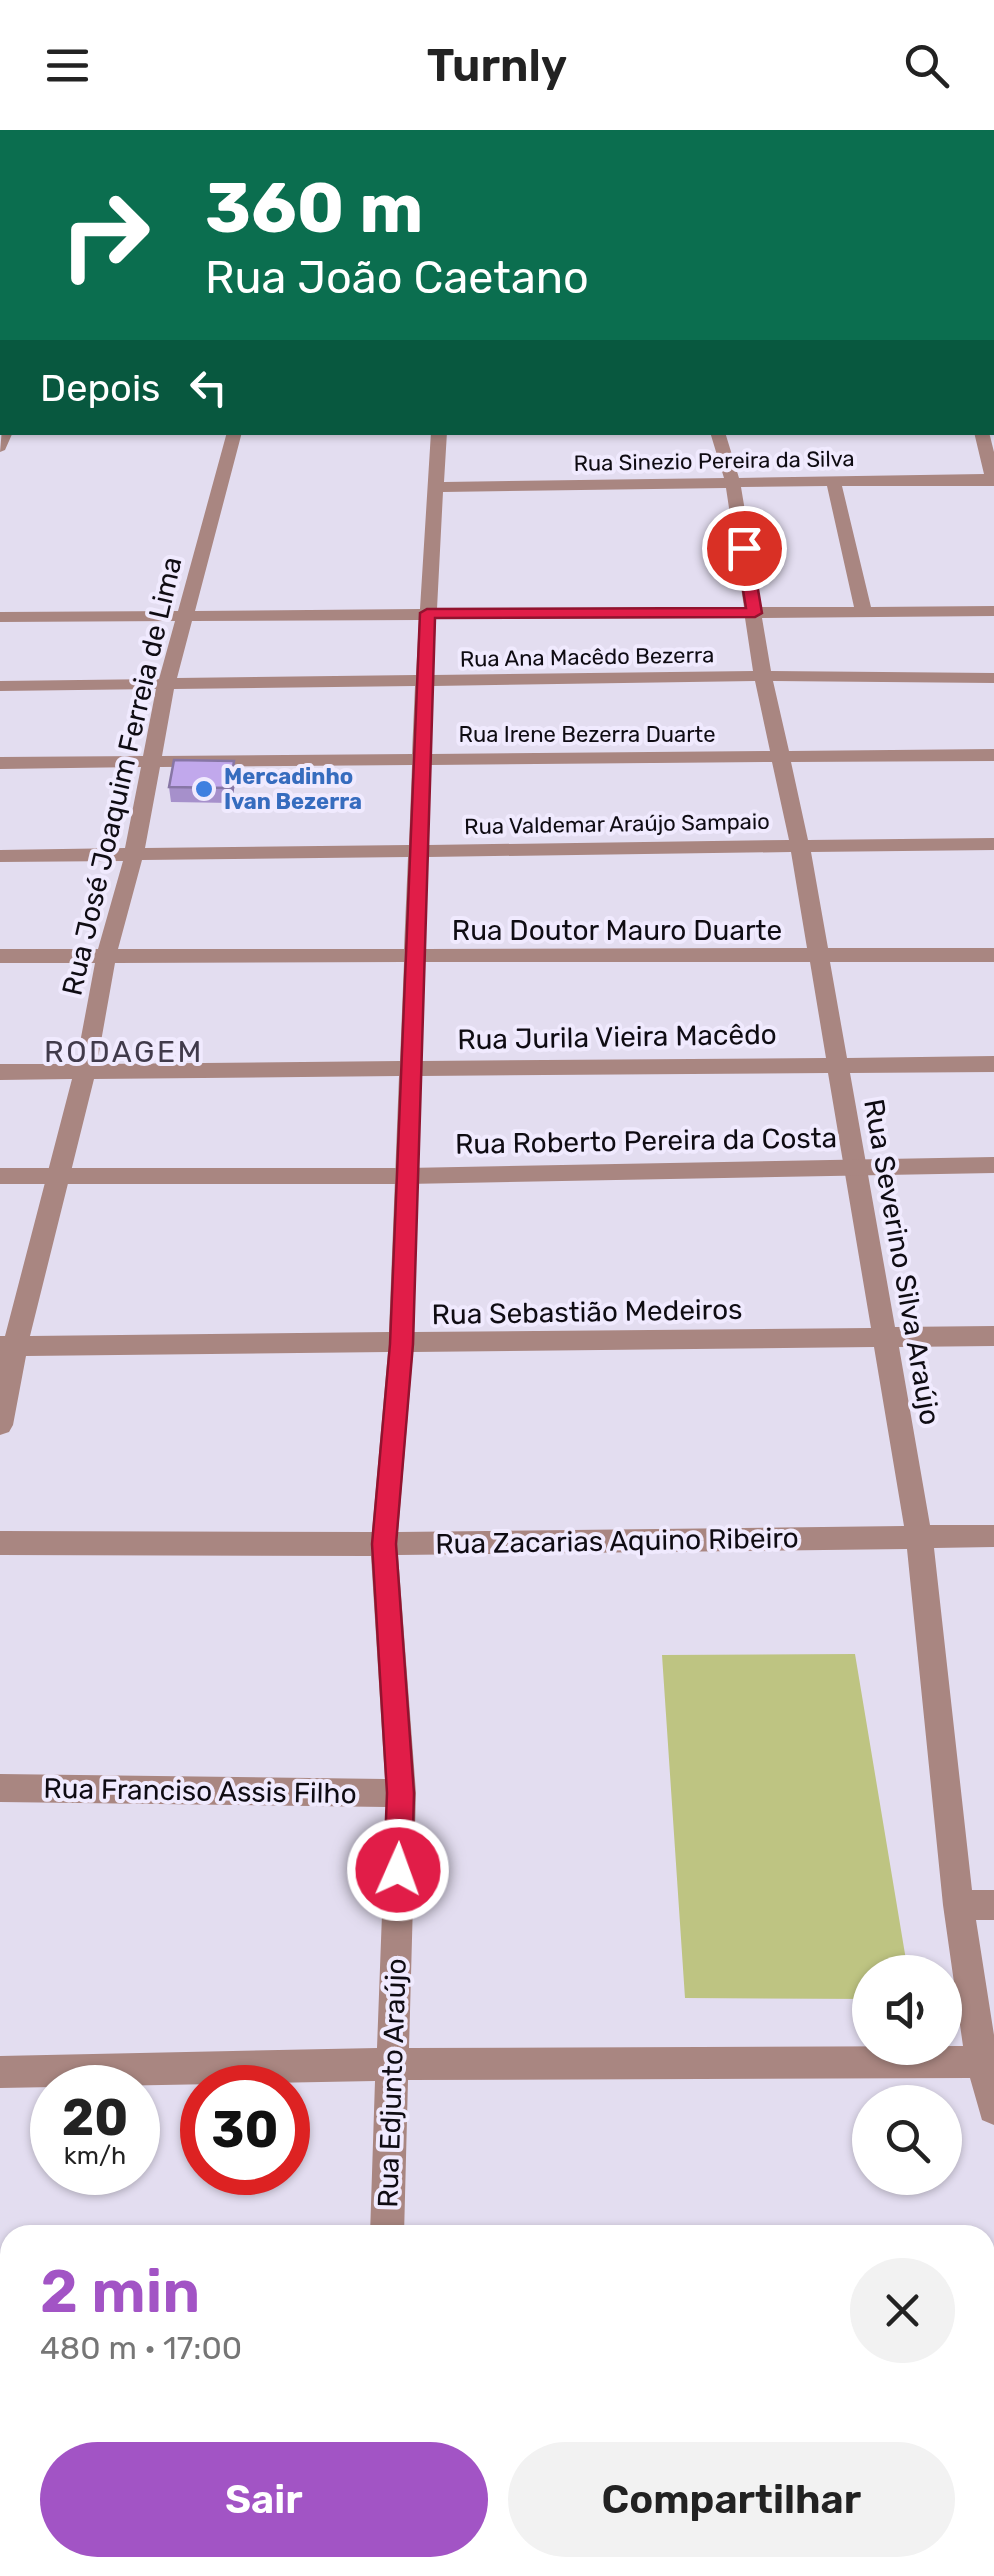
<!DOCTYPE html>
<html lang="pt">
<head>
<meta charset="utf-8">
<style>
  body { margin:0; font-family:Rubik,sans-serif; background:#f2f2f2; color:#222; height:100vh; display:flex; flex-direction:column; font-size:38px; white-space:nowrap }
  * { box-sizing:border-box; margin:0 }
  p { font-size:32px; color:#767676 }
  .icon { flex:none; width:55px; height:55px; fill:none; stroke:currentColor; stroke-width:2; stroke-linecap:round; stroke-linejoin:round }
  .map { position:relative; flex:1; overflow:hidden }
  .sheet { position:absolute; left:0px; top:2095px; width:995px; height:352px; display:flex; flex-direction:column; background:#fff; border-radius:30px 30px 0 0; box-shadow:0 2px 8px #0004 }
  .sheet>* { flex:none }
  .guide { position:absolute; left:0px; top:0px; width:995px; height:305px; box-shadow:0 2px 8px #0004; background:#0b6e4f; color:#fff; overflow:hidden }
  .fabs { position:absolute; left:852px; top:1825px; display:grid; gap:20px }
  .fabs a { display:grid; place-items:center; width:110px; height:110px; border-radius:50%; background:#fff; box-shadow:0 2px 8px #0004; font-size:50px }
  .speed { position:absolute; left:30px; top:1935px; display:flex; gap:20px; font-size:50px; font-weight:700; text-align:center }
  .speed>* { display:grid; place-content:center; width:130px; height:130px; border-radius:50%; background:#fff; box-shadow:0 2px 8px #0004; line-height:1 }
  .speed small { font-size:25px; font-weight:400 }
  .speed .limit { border:15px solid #d22; background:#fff; color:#111 }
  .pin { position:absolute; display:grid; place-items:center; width:85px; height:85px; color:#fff; margin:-42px; border:5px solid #fff; border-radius:50%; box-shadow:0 2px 10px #0007 }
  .me { position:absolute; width:110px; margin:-55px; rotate:2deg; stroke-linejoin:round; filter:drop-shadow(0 0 8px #0008) }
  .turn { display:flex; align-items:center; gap:35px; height:210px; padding:0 40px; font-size:45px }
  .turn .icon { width:130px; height:130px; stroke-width:2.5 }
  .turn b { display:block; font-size:70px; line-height:85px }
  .then { display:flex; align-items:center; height:95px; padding:0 40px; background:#0003; gap:20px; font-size:38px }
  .round { display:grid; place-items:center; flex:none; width:105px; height:105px; border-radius:52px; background:#f2f2f2 }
  .summary { display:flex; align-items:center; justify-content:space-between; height:170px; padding:0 40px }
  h1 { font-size:60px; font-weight:600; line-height:75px; color:#a254c5 }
  .button { display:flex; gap:20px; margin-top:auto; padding:20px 40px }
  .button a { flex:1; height:115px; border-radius:60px; background:#a254c5; color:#fff; font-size:40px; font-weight:600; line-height:115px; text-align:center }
  .button a+a { background:#f2f2f2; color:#222 }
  header { display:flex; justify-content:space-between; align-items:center; height:130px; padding:0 40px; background:#fff; font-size:45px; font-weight:600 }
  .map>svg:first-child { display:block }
  .green { fill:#bec482 }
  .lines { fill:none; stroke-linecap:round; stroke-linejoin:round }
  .service { stroke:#a98681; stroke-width:22 }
  .minor { fill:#a98681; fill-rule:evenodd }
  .tertiary { fill:#a98681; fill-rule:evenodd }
  .primary { fill:#753a34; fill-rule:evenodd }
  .wall { fill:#a690cb }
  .shaded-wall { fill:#8776a5 }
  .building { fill:#c1a8ec; stroke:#8776a5; stroke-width:2.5 }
  .route { fill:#e11d48; stroke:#92132f; stroke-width:2.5 }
  .shop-dot { fill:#3f7fe0; stroke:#f0eafe; stroke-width:4 }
  .labels { text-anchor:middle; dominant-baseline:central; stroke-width:8; stroke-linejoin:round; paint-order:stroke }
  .far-street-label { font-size:22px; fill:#0f0c13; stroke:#f0eafe }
  .far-shop-label { font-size:22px; font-weight:bold; fill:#366cbe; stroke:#f0eafe; text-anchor:start }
  .street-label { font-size:28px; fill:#0f0c13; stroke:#f0eafe }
  .neighbourhood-label { font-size:30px; letter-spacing:2.5px; fill:#413b4b; stroke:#f0eafe }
</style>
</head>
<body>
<header><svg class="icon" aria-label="menu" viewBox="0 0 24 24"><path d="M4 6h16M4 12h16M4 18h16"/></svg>Turnly<svg class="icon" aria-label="search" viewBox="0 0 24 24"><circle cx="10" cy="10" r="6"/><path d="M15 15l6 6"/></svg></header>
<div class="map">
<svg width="994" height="2446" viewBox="0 0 994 2446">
  <rect width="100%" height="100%" fill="#e3ddf0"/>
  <path class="green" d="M855,1524L908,1842H870V1869L685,1868L662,1525Z"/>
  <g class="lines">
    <path class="service" d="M0,53L2,52"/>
    <path class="minor" d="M455,0H467V2H455Z
      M656,0H668V2H656Z
      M813,0H825V2H813Z
      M0,78H2V86H0Z
      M0,185H2V193H0Z
      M2,298V302H13L5,320L0,322Z
      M227,302H242L195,481L420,479L431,302H447L444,352L724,348L710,302H725L739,348L984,344L974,302H989L994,322V356H842L871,477L994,476V486L762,488L771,541L994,543V553L773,551L789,621L994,619V631L791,632L808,710L994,708V720L811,722L828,818H994V832H830L847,928L994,926V942L850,943L895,1197L994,1196V1216L899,1217L930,1395H994V1417L934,1418L972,1760H994V1790H976L994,1905V1995L982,1990L970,1948L408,1950L404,2105H370L375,1951L0,1958V1926L377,1918L386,1677L0,1672V1644L385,1649L371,1426L0,1425V1401L372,1402L388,1222L26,1226L13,1295L9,1302L0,1305V1206H5L72,949L0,950V934H76L95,833H0V819H98L123,731L0,732V720L125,718L141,637L0,639V627L143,626L156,559L0,561V551L159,549L175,491L0,492V482L178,481ZM827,356L854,477H761L741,357ZM726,358L744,477L437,479L443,362ZM745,488L753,541L433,545L436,489ZM419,490L416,545L177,548L192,491ZM755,551L770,621L431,624L433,556ZM415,556L412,624L162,626L174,559ZM772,632L789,710L428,715L430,635ZM412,635L409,715L145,718L160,637ZM791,722L807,818L425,819L428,727ZM408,727L404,819H118L142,730ZM404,832L400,931L97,934L115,833ZM425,832H810L826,928L422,931ZM828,943L871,1198L414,1202L421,946ZM399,946L389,1202L30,1206L94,949ZM874,1217L904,1396L398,1402L413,1222ZM907,1419L943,1775L963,1916L409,1918L416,1663L398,1425Z
      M357,2438H395L394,2446H356Z
      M673,2438H711L712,2446H674Z"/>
    <path class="tertiary" d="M955,0H967L968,2H956Z
      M992,28H994V36H992Z
      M992,283H994V291H992Z
      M0,293L2,294V302L0,303Z
      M994,1027V1043L407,1054H0V1038H407Z
      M0,2287H10V2323H0Z
      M985,2314H994V2350H985Z"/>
    <path class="primary" d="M0,30H2V38H0Z"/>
  </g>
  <path class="wall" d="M21,0H104V2H21Z
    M310,0H443V2H310Z
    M234,631L236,646L232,673L171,672L169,657Z"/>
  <path class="shaded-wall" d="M234,631L236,646L232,673L230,658Z"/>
  <path class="building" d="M178,0H226V2H177Z
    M992,77H994V107H992Z
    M174,630L234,631L230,658L169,657Z"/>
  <path class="route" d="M744,414L751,418L762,483L755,487L435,488L413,1214L396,1414L414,1663L412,1740L408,1750L398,1754L388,1750L384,1740L387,1663L372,1414L390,1214L420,483L427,479L746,478L736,418Z"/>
  <circle class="shop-dot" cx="204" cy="659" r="10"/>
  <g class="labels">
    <g class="far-street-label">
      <text transform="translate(714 331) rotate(-1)">Rua Sinezio Pereira da Silva</text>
      <text transform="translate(587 527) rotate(-1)">Rua Ana Macêdo Bezerra</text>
      <text x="587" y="604">Rua Irene Bezerra Duarte</text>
      <text transform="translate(617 694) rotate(-1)">Rua Valdemar Araújo Sampaio</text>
    </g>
    <g class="far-shop-label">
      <text x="224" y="646">Mercadinho<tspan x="224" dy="25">Ivan Bezerra</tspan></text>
    </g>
    <g class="street-label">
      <text transform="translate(122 646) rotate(-77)">Rua José Joaquim Ferreia de Lima</text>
      <text x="617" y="800">Rua Doutor Mauro Duarte</text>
      <text transform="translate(617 907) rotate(-1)">Rua Jurila Vieira Macêdo</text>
      <text transform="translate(646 1011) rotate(-1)">Rua Roberto Pereira da Costa</text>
      <text transform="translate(902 1132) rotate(80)">Rua Severino Silva Araújo</text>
      <text transform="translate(587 1182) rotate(-1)">Rua Sebastião Medeiros</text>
      <text transform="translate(617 1411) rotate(-1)">Rua Zacarias Aquino Ribeiro</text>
      <text transform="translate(200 1661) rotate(1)">Rua Franciso Assis Filho</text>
      <text transform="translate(392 1953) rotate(-88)">Rua Edjunto Araújo</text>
    </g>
    <g class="neighbourhood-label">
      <text x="124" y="922">RODAGEM</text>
    </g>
  </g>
</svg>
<div class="fabs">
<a><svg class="icon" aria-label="sound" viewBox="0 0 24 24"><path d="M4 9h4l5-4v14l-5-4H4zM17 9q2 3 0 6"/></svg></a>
<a><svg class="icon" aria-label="search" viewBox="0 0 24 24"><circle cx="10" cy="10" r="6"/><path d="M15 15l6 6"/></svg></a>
</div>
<div class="speed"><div>20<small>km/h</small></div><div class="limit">30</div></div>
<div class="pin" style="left:744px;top:418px;background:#d93025"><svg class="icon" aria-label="arrive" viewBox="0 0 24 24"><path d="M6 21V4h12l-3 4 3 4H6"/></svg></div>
<svg class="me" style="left:398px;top:1740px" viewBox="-20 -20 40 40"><circle r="17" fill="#e11d48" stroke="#fff" stroke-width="3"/><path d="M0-11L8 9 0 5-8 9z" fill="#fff"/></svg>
<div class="guide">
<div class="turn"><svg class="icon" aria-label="right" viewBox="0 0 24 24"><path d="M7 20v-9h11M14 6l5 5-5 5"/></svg><div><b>360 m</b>Rua João Caetano</div></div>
<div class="then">Depois<svg class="icon" aria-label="left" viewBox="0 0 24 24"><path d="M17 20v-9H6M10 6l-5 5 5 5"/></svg></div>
</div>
<section class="sheet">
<div class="summary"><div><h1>2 min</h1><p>480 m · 17:00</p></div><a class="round"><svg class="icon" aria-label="close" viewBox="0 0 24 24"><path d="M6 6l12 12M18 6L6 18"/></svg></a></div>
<div class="button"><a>Sair</a><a>Compartilhar</a></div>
</section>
</div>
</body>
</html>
